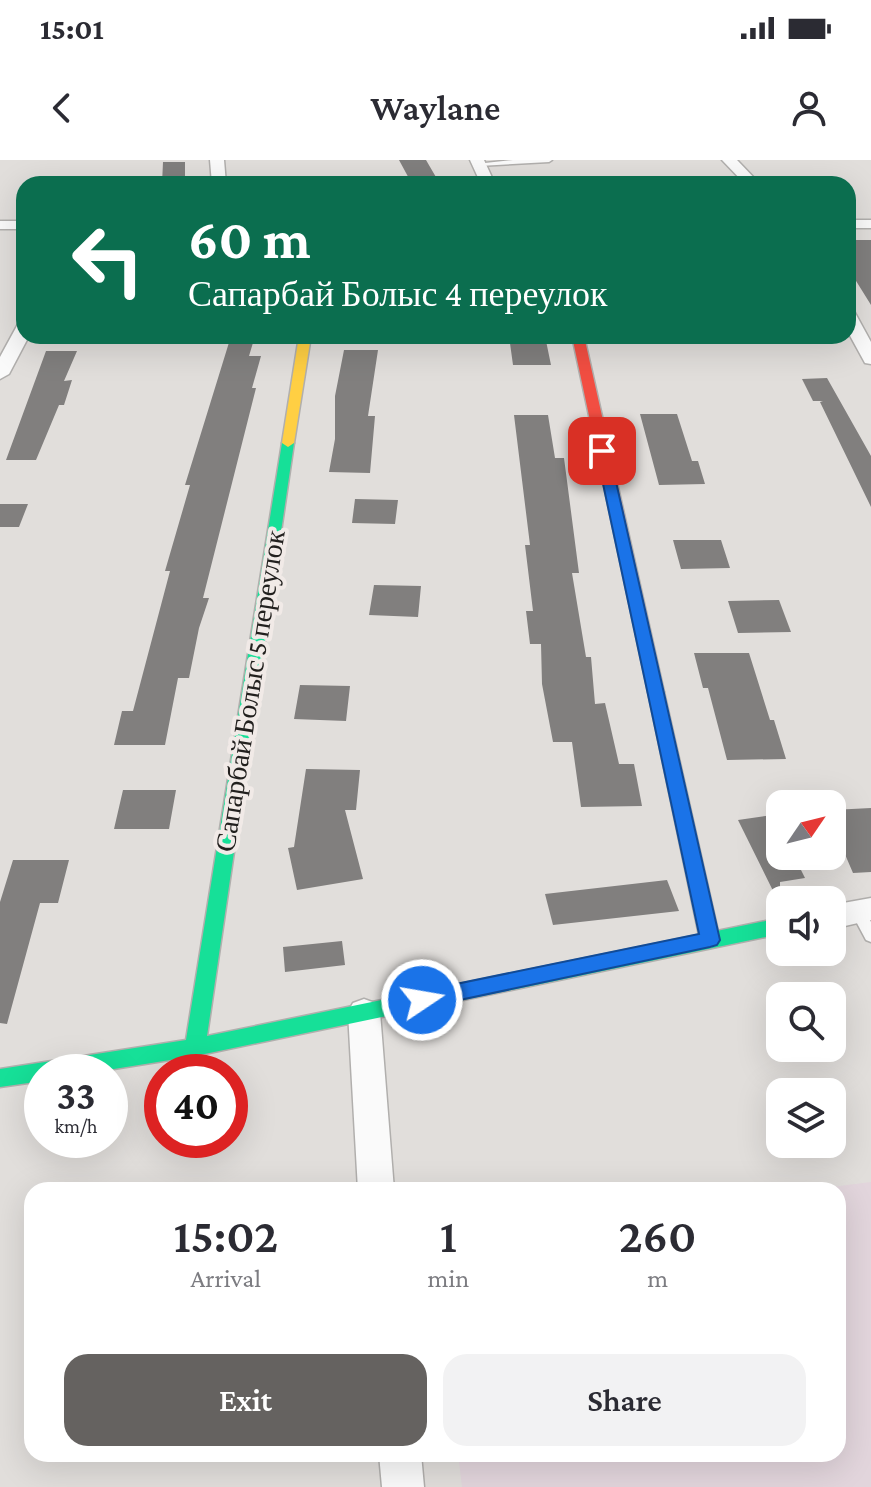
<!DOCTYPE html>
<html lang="en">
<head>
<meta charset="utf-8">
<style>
  body { margin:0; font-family:"Crimson Pro",serif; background:#f2f2f3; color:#2b2b33; height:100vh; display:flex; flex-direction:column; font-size:30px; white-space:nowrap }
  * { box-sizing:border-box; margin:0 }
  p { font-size:26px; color:#7c7c81 }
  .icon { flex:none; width:44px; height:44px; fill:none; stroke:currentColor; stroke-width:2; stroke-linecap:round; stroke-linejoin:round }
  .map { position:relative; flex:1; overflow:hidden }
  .sheet { position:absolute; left:24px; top:1022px; width:822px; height:280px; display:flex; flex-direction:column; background:#fff; border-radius:24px; box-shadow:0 8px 32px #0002 }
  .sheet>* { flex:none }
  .hud { position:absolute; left:16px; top:16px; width:840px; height:168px; border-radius:24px; box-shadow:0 8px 32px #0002; background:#0b6e4f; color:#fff; overflow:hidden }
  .needle { width:52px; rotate:55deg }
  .fabs { position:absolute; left:766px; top:630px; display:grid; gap:16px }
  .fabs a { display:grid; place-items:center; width:80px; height:80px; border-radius:16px; background:#fff; box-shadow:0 8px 32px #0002; font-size:40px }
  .speed { position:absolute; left:24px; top:894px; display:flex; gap:16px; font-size:40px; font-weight:700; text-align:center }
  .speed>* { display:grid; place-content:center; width:104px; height:104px; border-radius:50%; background:#fff; box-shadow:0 8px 32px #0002; line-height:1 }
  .speed small { font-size:20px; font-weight:400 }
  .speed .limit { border:12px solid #d22; background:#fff; color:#111 }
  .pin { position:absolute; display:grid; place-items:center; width:68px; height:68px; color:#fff; margin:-34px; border-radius:16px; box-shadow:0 4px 12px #0006 }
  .me { position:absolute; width:88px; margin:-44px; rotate:78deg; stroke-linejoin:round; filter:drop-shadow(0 0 6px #0008) }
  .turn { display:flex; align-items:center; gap:28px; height:168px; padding:0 40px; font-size:36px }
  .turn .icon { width:104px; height:104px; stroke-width:2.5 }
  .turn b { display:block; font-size:56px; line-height:68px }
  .eta { display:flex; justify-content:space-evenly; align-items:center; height:136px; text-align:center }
  .eta b { font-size:48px; font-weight:600; line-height:56px }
  .button { display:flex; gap:16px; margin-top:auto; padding:16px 40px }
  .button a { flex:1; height:92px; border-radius:24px; background:#656260; color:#fff; font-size:32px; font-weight:600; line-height:92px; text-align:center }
  .button a+a { background:#f2f2f3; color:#2b2b33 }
  .status { display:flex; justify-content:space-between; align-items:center; height:56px; padding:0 40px; background:#fff; direction:ltr }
  .status svg { height:22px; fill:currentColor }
  header { display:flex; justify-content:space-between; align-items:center; height:104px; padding:0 40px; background:#fff; font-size:36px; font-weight:600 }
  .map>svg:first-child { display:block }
  .education { fill:#e2d5dc }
  .building { fill:#817f7e }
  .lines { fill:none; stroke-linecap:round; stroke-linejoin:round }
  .lane-casing { stroke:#b1afad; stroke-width:3 }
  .street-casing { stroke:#b1afad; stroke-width:3 }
  .fast-casing { stroke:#b1afad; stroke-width:3 }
  .slow-casing { stroke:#b1afad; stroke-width:3 }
  .jam-casing { stroke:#b1afad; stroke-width:3 }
  .lane { fill:#fafafa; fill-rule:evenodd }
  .street { fill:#fafafa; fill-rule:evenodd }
  .fast { fill:#16e098; fill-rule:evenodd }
  .slow { fill:#ffcf43; fill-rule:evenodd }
  .jam { fill:#f24e42; fill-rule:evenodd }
  .route { fill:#1a73e8; stroke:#114b97; stroke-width:2 }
  .labels { text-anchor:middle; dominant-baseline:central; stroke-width:8; stroke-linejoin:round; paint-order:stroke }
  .street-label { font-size:28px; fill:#22201e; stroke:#f1eae7 }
</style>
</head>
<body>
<div class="status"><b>15:01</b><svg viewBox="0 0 49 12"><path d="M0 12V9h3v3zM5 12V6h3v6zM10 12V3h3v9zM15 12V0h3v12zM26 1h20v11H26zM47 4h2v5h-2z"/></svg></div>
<header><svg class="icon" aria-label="back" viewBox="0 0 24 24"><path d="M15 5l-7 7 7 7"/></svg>Waylane<svg class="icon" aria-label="person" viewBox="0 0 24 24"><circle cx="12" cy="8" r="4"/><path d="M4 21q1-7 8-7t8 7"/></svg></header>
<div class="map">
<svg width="871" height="1327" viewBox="0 0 871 1327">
  <rect width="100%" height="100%" fill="#e1dedb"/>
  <path class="education" d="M871,1022V1327H462L458,1294H838V1030H808Z"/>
  <path class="building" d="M399,0H426L440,24H412Z
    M163,2H185V24H162Z
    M848,80H871V145L848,108Z
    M231,176H255L249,196H261L252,228H256L203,438H209L199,468L189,518H178L165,585H114L122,551H133L170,411H165L190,325H185Z
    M509,176H545L551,205H513Z
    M344,190H378L368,256H375L370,313L329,312L335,279V236Z
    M46,191H77L64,221L72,220L64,245H59L36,300H6Z
    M827,218L871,296V347L820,242L823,241H813L802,219Z
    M640,254H677L692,301H698L705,324L659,325Z
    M514,255H548L555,298H564L579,413H572L586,497H591L595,544L605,543L619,604H634L642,646L581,647L572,582H553L542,524L541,484H530L526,451H533L525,385H530Z
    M355,339L398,340L395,364L352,363Z
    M0,344H28L19,367H0Z
    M673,380H721L730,408L681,409Z
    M374,425L421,426L418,457L369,455Z
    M779,440L791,472L738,473L728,441Z
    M694,493H749L770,560H774L786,599L727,600L708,528H703Z
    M300,525L350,526L346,561L294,559Z
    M306,609L360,610L356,650H345L363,719L297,730L288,688L294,687Z
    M123,630H176L169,669H114Z
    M871,648V712L853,713L832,664V650Z
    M772,655L780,671V696H794L805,718L780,722V745L738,660Z
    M13,700H69L58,743H40L7,864L0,863V742Z
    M667,720L679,751L553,765L545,734Z
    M342,781L345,805L285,812L283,787Z"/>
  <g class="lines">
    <g class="lane-casing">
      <path id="lane" d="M513,0H552L549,2L479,6L476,4Z
        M858,746L863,748L871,762V782L866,780L851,752L853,748Z"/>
    </g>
    <g class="street-casing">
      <path id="street" d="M210,0H224L226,24H212Z
        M470,0H484L495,24H481Z
        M722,0H737L760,24H745Z
        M848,60H871V68H848Z
        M0,61H24V69H0Z
        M848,150L854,151L871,182V204L865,203L848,172Z
        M24,163V176H29L9,214L0,219V197L18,164Z
        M871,738V760L832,769V745Z
        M364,839L375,843L380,852L394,1030H358L348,852L353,843Z
        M379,1294H421L424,1327H382Z"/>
    </g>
    <g class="fast-casing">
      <path id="fast" d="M288,279L294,283L207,876L780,758V774L195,896L95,912H42V921L0,927V909L186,880L282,283Z"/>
    </g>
    <g class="slow-casing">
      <path id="slow" d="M299,176H311L294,283L288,287L282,283Z
        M656,527L664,532L720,780L717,785L710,788L703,785L700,780L648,532Z"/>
    </g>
    <g class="jam-casing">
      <path id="jam" d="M572,176H584L664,532L656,537L648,532Z"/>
    </g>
    <use href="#lane" class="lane"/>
    <use href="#street" class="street"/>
    <use href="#fast" class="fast"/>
    <use href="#slow" class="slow"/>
    <use href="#jam" class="jam"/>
  </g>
  <path class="route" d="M598,288L609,291L720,780L717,785L710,787L422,848L414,846L411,840L414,834L422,831L699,774L596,291Z"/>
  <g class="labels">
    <g class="street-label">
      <text transform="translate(250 531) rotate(-81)">Сапарбай Болыс 5 переулок</text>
    </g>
  </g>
</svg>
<div class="fabs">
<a><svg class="needle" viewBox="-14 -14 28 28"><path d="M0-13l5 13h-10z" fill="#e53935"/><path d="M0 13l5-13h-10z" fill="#7c7c81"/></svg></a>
<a><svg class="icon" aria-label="sound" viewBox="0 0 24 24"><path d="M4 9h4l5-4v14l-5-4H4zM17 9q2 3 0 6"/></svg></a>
<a><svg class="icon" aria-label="search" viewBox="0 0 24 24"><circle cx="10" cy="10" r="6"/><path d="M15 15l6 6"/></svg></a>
<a><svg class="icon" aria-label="layers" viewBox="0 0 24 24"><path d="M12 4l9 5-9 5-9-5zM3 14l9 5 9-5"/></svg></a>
</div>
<div class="speed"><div>33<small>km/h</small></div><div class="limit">40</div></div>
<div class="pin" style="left:602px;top:291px;background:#d93025"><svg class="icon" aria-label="arrive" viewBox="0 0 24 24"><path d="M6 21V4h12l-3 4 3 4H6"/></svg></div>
<svg class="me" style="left:422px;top:840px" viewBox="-20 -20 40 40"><circle r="17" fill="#1a73e8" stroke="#fff" stroke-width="3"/><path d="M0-11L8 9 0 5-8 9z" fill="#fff"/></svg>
<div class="hud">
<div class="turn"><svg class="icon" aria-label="left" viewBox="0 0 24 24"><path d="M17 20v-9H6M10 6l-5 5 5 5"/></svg><div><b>60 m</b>Сапарбай Болыс 4 переулок</div></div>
</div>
<section class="sheet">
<div class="eta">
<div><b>15:02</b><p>Arrival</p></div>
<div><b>1</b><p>min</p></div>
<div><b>260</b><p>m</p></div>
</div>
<div class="button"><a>Exit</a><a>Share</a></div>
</section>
</div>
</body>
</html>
